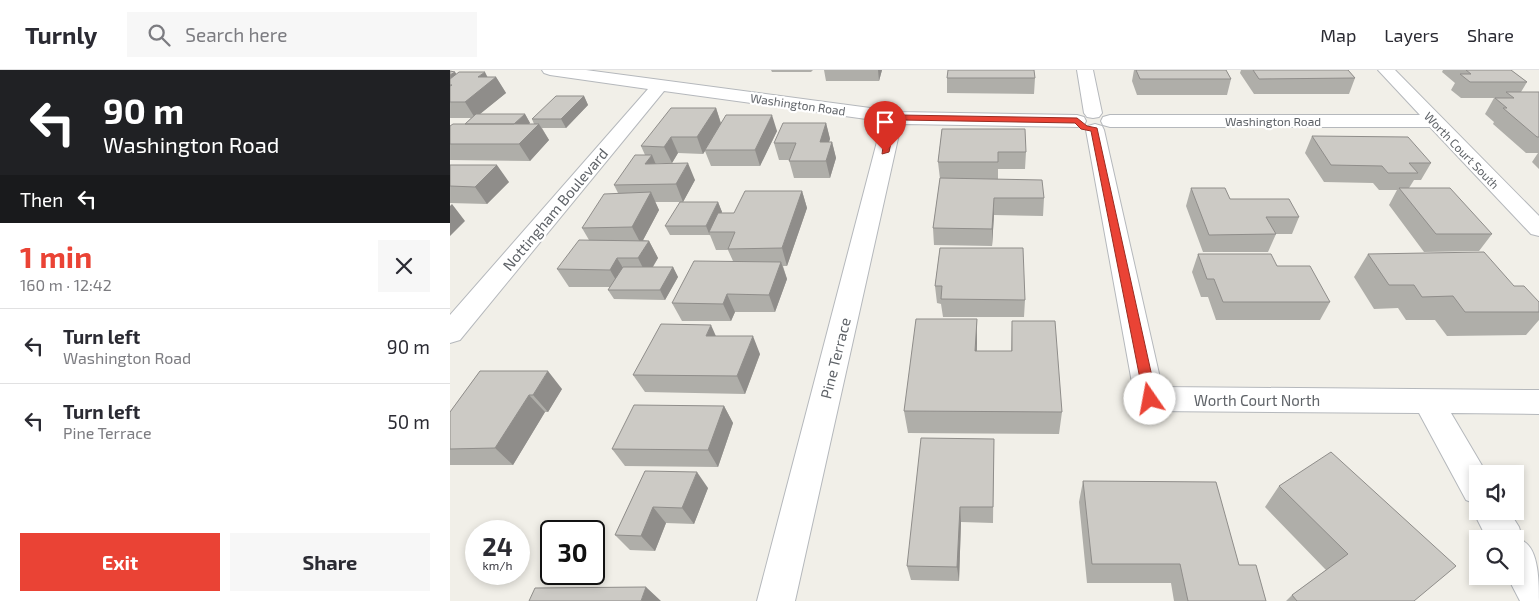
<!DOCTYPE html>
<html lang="en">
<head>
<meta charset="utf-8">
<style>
  body { margin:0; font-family:"Exo 2",sans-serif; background:#f7f7f7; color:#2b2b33; height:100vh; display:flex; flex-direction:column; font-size:19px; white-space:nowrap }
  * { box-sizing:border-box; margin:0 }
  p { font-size:16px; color:#7c7c81 }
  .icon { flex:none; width:28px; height:28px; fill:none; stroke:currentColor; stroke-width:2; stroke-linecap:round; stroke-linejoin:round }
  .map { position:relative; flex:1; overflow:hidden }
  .side { display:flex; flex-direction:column; background:#fff; width:450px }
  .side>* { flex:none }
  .guide { background:#202124; color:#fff; overflow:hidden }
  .buttons { position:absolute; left:1019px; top:395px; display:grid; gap:10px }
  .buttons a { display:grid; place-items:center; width:55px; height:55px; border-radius:0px; background:#fff; box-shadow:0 2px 8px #0003; font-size:25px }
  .speed { position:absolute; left:15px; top:450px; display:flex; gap:10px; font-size:25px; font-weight:700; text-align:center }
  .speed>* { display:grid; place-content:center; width:65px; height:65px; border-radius:50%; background:#fff; box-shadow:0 2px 8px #0003; line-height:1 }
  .speed small { font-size:12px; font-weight:400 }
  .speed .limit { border:2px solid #111; border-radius:8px; background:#fff; color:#111 }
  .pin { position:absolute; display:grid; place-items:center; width:42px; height:42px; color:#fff; margin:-51px -21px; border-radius:50% 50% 50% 0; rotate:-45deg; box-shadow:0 0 5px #0007 }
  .pin .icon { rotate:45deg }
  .me { position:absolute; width:55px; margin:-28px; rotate:348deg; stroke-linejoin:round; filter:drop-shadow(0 0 4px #0008) }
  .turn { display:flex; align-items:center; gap:18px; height:105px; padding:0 20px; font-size:22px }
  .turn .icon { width:65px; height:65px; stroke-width:2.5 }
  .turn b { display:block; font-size:35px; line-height:42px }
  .then { display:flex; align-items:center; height:48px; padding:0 20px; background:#0003; gap:10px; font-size:19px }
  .round { display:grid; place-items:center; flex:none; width:52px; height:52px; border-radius:0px; background:#f7f7f7 }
  .head { display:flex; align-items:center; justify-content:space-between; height:85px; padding:0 20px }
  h1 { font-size:30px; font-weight:700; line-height:38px; color:#ea4335 }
  .button { display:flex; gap:10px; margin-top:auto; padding:10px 20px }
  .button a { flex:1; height:58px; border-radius:0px; background:#ea4335; color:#fff; font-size:20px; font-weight:700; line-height:58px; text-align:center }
  .button a+a { background:#f7f7f7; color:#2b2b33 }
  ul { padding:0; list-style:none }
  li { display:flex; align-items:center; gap:15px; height:75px; padding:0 20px; border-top:1px solid #e1e1e2 }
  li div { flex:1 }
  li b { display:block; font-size:19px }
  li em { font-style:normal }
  header { display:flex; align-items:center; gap:30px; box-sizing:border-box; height:70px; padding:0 25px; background:#fff; border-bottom:1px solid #e1e1e2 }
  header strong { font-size:24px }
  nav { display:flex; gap:28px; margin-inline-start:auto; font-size:18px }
  .search { width:350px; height:45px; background:#f7f7f7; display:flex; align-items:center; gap:12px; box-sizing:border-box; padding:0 18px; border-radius:0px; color:#7c7c81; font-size:19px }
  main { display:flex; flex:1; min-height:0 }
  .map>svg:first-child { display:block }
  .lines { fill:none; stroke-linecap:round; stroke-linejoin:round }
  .minor-casing { stroke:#b5b8bc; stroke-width:2 }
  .minor { fill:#fff; fill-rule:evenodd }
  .wall { fill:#afaea9 }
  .shaded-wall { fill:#8f8d8a }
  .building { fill:#cccac5; stroke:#8f8d8a }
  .route { fill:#ea4335; stroke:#982c22 }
  .labels { text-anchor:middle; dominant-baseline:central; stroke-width:4.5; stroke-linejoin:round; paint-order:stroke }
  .far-street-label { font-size:12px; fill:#5f6368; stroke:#fff }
  .street-label { font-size:15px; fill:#5f6368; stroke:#fff }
</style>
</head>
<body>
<header>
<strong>Turnly</strong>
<div class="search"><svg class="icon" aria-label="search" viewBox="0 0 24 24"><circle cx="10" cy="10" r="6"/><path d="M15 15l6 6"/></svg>Search here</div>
<nav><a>Map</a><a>Layers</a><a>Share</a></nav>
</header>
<main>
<section class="side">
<div class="guide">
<div class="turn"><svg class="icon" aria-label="left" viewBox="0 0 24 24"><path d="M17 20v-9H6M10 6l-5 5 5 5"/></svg><div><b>90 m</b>Washington Road</div></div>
<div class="then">Then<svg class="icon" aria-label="left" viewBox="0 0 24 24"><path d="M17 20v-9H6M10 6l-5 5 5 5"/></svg></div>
</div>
<div class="head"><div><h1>1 min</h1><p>160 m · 12:42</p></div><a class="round"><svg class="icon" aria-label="close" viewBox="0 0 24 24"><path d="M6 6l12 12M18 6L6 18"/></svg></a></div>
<ul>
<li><svg class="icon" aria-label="left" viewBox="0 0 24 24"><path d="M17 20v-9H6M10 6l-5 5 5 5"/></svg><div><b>Turn left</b><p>Washington Road</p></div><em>90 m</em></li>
<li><svg class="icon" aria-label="left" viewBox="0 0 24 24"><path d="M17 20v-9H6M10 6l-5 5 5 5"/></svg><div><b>Turn left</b><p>Pine Terrace</p></div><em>50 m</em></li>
</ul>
<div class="button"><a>Exit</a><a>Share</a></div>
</section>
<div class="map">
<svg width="1089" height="531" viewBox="0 0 1089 531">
  <rect width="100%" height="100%" fill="#f1efe8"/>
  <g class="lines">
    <g class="minor-casing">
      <path id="minor" d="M92,0H136L450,42L627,45L634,47L636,51L634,55L627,57L455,54L449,64L345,531H307L429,64L438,52L214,21L10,270L0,273V245L198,19L100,5L94,3Z
        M627,0H643L652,43L649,47L643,48L637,47L634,43Z
        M928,0H945L1089,146V166L1081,164L980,57H660L653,55L651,51L653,47L660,45H970Z
        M645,54L652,56L654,60L712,317L1089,320V344L1001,343L1037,404H1028V441H1059L1069,457L1073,471C1089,479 1089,513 1089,531H1070L1057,506H1065V469H1037L1023,441L1026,434L1016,430L969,343L700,341L689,338L685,329L636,60L638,56Z"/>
    </g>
    <use href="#minor" class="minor"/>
  </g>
  <path class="wall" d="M321,0H363L361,2H322Z
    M374,0H432L429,11H376Z
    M684,0H776L781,9L777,25H687L682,11Z
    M791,0H898L905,8L899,24H804L790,3Z
    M993,0H1061L1077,12L1071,22H1089V99L1082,92L1088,83H1076L1043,54L1044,52L1035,44L1044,28H1011L1001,20L1005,13L992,2Z
    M0,1L5,2L6,4L37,7H46L56,23L30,44H75L80,53L79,54H84L82,49L134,26L138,35L116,58H92L99,70L80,91L0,90V56L15,54L21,48H0Z
    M497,8H585L584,24L497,23Z
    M266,38L271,53L327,61L310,96H261L255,81L253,84L228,83L222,93H205L245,110L233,132H205L209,140L193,170L199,171L208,188L203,197H223L228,207L215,230L164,229L158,220L160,217H119L107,199L139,170L132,158L168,123L164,115L195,85L191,76Z
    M376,53L380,69L379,72H382L386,88L380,108H344L339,90H329L324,73Z
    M492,59L576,82L575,99H548V109L594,128L593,146L544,145L542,176L484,175L483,158L490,109L488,92Z
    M862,66L981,93L971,110H964L959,118L1042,164L1029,181L974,182L939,135L947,120H929L923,113L874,112L855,83Z
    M0,95L59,112L37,134L0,133Z
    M741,118L780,129L849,147L842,164H826L818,182H753L736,136Z
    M352,121L357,138L337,196H333L337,209L325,242H285L281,251H232L222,233L283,191L278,180H266L260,165H220L215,156L268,132L272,142L271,143H284Z
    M490,178L575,230L574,247H493L491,234L487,233L485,216Z
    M748,184L827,196L880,232L870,250H766L758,227H751L742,202Z
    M918,184L1064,216L1089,232V250L1076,265L997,266L985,250H956L948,238L924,239L904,207Z
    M527,249V281H561L562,251L612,342L609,364L458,363L454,341Z
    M265,266L310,284L295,324L195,322L183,305Z
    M30,301L112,319L98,342H95L63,395H0V342Z
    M274,336L283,353L268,397L175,396L162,379Z
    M544,369L543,453L511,452L509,511L461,510L457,496Z
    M195,401L258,418L244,454L216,453L205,481L180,480L165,465Z
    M633,411L789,495L816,531H724L721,513H637L629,432Z
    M829,416L964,531H836L842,525L876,500L815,437Z"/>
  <path class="shaded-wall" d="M428,0H432L429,11Z
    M5,2L15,17L0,15V5Z
    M35,2L40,12L46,7L56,23L25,48L15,32L28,7Z
    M134,26L138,35L116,58L111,49Z
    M266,38L271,54L255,80V81L253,84L247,67Z
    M75,44L80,53L68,65L62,56Z
    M322,45L327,61L310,96L305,80Z
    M376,53L380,69L373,88L370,72Z
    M89,54L99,70L80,91L69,74Z
    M221,67L228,83L222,93L214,77Z
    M382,72L386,88L380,108L376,91Z
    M202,85L209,102L195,94Z
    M238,93L245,110L233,132L226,114Z
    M47,95L59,112L37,134L25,117Z
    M352,121L357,138L337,196L332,178Z
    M201,122L209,140L191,174L182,157Z
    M544,128V145L542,176V159Z
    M268,132L272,142L261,162H259L260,166L256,156Z
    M2,134L15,151L0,166V136Z
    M199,171L208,188L197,206L188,188Z
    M167,188L178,206L170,217L160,200Z
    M331,192L337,209L325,242L319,225Z
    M223,197L228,207L215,230L210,220Z
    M277,224L285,242L281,251L273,234Z
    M527,249V273L526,304L525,281Z
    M261,255L269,273L256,266Z
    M303,266L310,284L295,324L287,306Z
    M98,301L112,319L98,342L83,325Z
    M79,325L95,342L63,395L45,378Z
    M274,336L283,353L268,397L258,380Z
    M247,402L258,418L244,454L232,438Z
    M203,437L216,453L205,481L191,466Z
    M510,437L511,452L509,511L507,497Z
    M196,517L211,531H191Z"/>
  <path class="building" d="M498,0H584L585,8H497Z
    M686,0H776L781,9H690Z
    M803,0H898L905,8L809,9Z
    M1016,0H1061L1077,12H1020L1010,4H1021Z
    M0,1L5,2L0,5Z
    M9,2H35L28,7H46L15,32H0V16L2,15H0V9Z
    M1056,22H1089V67H1087L1053,38H1057L1045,28H1064Z
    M106,26H134L111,49H82Z
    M221,38H266L247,67H221L214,77L191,76Z
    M26,44H75L64,54H15Z
    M276,45H322L305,80H255Z
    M333,53H376L370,72H382L376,91H339L346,73H324Z
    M3,54H89L69,74H0V56Z
    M492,59H575L576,82H548V92H488Z
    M862,66L958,67L981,93H959L968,103H938L932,96L881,95Z
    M185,85H202L195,94L238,93L226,114L164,115Z
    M0,95H47L25,117L0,116Z
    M490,108L592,110L594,128H544L542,159L483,158Z
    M741,118H775L780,129H839L849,147H816L826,164L759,165Z
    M949,118H1000L1042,164H986Z
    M295,121H352L332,178L278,179L285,162H259L268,143H284Z
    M201,122L182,157L132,158L154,124Z
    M230,132H268L256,156H215Z
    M129,170L199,171L188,188H167L160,200L107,199Z
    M490,178H573L575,230L491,229L492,216H485Z
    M1034,182L1064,216H1074L1089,232V242H1015L1003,226L972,227L964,215H939L918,184Z
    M748,184H821L827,196H860L880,232H773L764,209H757Z
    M244,191L331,192L319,225L277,224L273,234L222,233Z
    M173,197H223L210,220H158Z
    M466,249H527L525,281H562V251H605L612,342L454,341Z
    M211,254L261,255L256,266H303L287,306L183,305Z
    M30,301H98L83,325H79L45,378L0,379V342Z
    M184,335L274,336L258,380L162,379Z
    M471,368L544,369L543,437H510L507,497L457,496Z
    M881,382L1006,496L964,531H847L842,525L898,484L829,416Z
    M195,401L247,402L232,438L203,437L191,466L165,465Z
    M633,411L766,412L789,495H806L816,531H738L730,494H642Z
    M196,517L191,531H79L85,518Z"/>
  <path class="route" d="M450,45L627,48L637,56L647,58L707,329L705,332H696L694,329L641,61L631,59L625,53L452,50L443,64L439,82L432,84L435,64L448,46Z"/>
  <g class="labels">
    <g class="far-street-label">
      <text transform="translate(348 34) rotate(8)">Washington Road</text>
      <text x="823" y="51">Washington Road</text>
      <text transform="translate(1012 80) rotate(46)">Worth Court South</text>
    </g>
    <g class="street-label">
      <text transform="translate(105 139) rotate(-50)">Nottingham Boulevard</text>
      <text transform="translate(385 288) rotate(-76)">Pine Terrace</text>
      <text x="807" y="330">Worth Court North</text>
    </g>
  </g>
</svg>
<div class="buttons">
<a><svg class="icon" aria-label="sound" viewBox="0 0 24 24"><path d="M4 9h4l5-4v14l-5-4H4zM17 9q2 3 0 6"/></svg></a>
<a><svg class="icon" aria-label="search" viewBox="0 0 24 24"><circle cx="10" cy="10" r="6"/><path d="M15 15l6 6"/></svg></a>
</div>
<div class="speed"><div>24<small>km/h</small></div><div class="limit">30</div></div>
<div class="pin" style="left:435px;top:82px;background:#d93025"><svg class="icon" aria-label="arrive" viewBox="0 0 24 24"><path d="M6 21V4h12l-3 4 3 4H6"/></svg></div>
<svg class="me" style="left:700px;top:329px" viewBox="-20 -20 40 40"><circle r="19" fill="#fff"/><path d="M0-13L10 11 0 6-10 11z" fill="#ea4335"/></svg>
</div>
</main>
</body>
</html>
